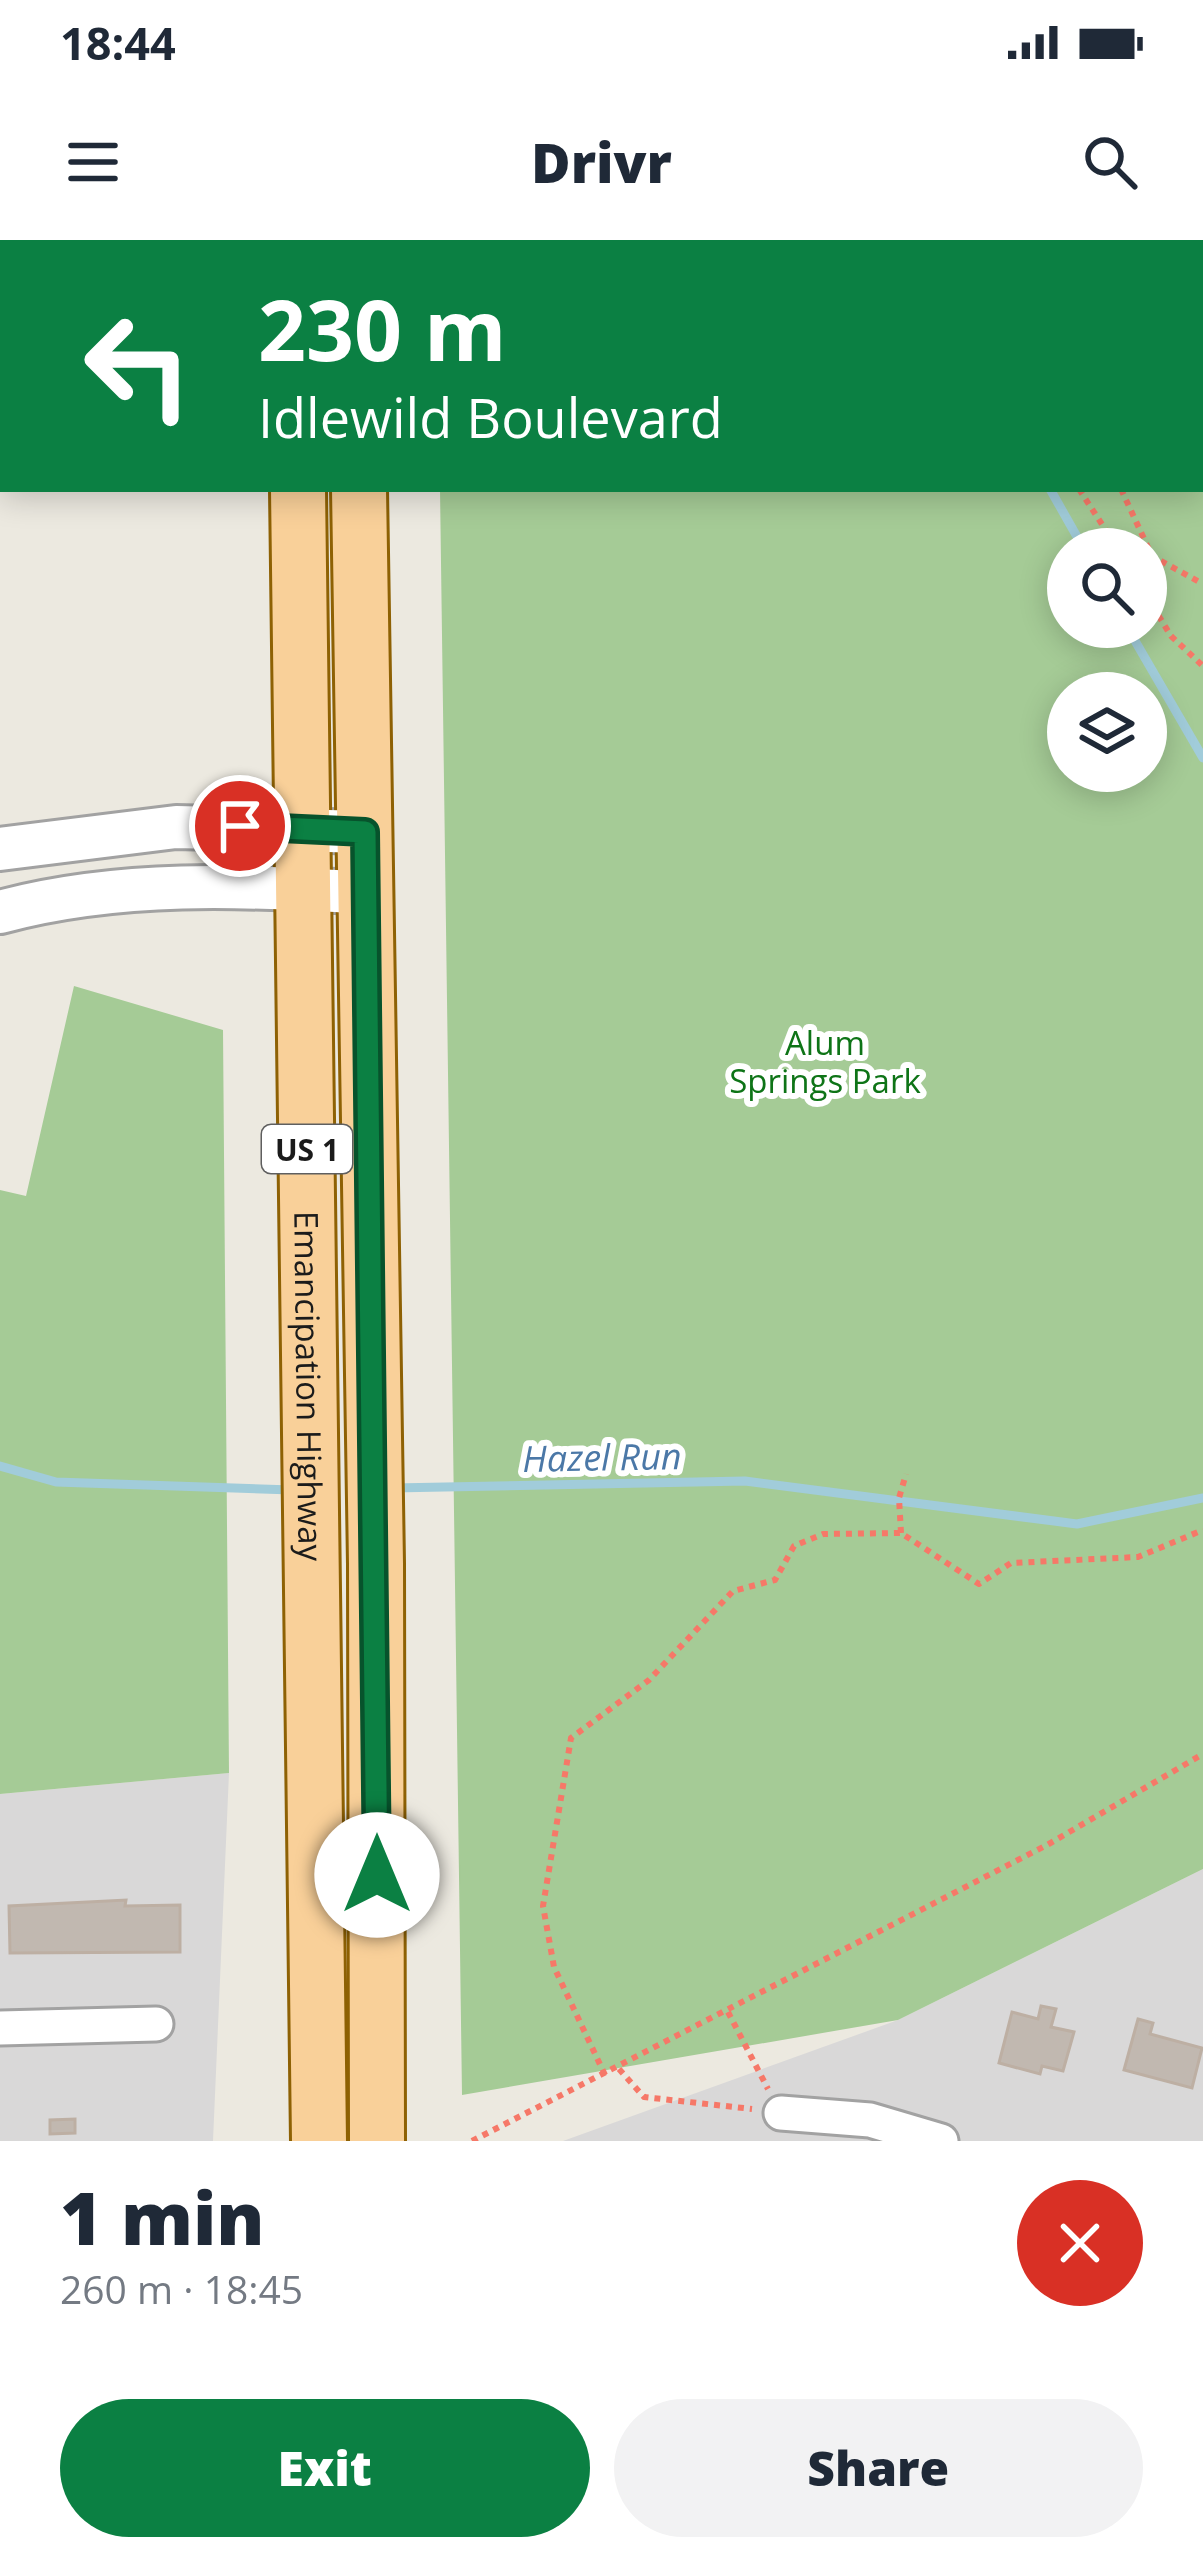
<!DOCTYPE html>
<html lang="en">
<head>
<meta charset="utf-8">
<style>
  body { margin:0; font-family:"Open Sans",sans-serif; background:#f2f2f3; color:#1f2937; height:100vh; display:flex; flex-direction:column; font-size:45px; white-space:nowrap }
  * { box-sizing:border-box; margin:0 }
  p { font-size:39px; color:#747a83 }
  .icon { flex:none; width:66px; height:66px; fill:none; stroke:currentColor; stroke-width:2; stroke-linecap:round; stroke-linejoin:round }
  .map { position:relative; height:1901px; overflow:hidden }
  .drawer { display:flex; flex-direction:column; background:#fff; flex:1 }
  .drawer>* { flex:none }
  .top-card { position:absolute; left:0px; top:0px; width:1203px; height:252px; box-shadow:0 6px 30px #0003; background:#0b8043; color:#fff; overflow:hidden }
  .fabs { position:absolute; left:1047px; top:288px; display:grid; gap:24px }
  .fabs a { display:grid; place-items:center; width:120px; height:120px; border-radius:50%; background:#fff; box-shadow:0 6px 30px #0003; font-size:60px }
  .pin { position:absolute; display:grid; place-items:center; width:102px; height:102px; color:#fff; margin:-51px; border:6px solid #fff; border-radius:50%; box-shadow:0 3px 12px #0007 }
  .me { position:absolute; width:132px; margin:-66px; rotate:0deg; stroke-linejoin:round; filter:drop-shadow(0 0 9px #0008) }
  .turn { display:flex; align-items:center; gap:42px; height:252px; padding:0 60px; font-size:54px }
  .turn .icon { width:156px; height:156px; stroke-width:2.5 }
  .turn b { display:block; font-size:84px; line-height:102px }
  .round { display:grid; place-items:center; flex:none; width:126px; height:126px; border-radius:63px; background:#f2f2f3 }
  .summary { display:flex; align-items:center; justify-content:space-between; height:204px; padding:0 60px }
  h1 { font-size:72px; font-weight:800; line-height:90px }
  .cta { display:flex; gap:24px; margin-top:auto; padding:24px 60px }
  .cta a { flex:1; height:138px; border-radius:72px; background:#0b8043; color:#fff; font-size:48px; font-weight:800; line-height:138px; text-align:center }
  .cta a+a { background:#f2f2f3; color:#1f2937 }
  .status { display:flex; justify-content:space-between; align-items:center; height:84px; padding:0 60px; background:#fff; direction:ltr }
  .status svg { height:33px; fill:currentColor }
  header { display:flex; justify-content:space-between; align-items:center; height:156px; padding:0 60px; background:#fff; font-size:54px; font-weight:800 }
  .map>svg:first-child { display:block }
  .residential { fill:#d9d8d8 }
  .forest { fill:#a5cb96; fill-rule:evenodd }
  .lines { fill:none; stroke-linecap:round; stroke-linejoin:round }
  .stream { stroke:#a1ccda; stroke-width:9 }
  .building { fill:#c1b8b0; stroke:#bdafa3; stroke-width:3 }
  .minor-casing { stroke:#a2a2a2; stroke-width:39 }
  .tertiary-casing { stroke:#a2a2a2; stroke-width:48 }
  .primary-casing { stroke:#8e6104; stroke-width:60 }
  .path { stroke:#f67868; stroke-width:6; stroke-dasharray:6 6; stroke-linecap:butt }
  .minor { stroke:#fff; stroke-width:33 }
  .tertiary { stroke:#fff; stroke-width:42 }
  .primary { stroke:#f9d099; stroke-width:54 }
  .route-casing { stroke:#07532c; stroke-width:30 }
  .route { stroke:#0b8043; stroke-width:21 }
  .labels { text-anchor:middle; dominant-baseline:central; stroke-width:12; stroke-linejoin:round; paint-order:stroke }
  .shield { fill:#fff; stroke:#5f5f5f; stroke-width:3 }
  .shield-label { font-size:30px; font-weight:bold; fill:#1b1b1b }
  .park-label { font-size:33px; fill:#0e7417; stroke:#fff }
  .street-label { font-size:33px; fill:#1b1b1b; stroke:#fff }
  .water-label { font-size:36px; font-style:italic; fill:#4b78a7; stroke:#fff }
</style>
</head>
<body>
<div class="status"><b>18:44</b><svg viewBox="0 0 49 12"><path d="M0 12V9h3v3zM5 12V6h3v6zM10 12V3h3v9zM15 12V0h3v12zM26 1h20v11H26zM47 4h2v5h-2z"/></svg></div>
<header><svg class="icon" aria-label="menu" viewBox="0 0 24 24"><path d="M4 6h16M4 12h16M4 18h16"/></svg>Drivr<svg class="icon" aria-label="search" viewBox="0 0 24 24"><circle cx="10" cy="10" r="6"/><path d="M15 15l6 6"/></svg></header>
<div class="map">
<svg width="1203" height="1901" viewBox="0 0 1203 1901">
  <rect width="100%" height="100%" fill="#ece9e0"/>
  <path class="residential" d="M229,1533L213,1901H0V1554Z
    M1203,1629V1901H563L898,1780Z"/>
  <path class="forest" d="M437,0H1203V1629L898,1780L462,1855L440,249H1200V3ZM1068,309H1146V387H1068ZM1068,453H1146V531H1068Z
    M74,746L223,790L229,1533L0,1554V950L26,956Z"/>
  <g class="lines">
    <path class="stream" d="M917,0V3
      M1050,249L1084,309
      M1127,387L1203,518
      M0,1226L56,1242L292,1250
      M393,1248L745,1241L1077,1284L1203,1258"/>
  </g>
  <path class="building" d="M126,1660L125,1666L180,1665V1712L10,1713L9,1666Z
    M1041,1766L1056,1769L1051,1787L1074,1792L1063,1831L1042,1826L1040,1834L999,1823L1012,1772L1038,1779Z
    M1138,1779L1153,1783L1150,1794L1202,1808L1192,1848L1124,1830Z
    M75,1879V1893L50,1894V1880Z"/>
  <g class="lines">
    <g class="minor-casing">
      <path id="minor" d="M0,1788L156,1784
        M781,1873L870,1880L941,1901"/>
    </g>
    <g class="tertiary-casing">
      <path id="tertiary" d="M0,609L176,587L365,592
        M0,672C118,640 245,645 366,653"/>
    </g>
    <g class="primary-casing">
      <g id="primary">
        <path d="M294,0V3"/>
        <path d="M355,0V3"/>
        <path id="s1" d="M298,249L319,1901"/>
        <path d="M359,249L376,1324L377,1901"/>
      </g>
    </g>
    <path class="path" d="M1167,3V0
      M1079,249L1118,309
      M1121,249L1152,316L1203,344
      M1146,355L1171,396L1203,426
      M901,1293L899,1258L906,1234
      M728,1772L768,1849
      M619,1829L644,1857L752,1869
      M605,1835L554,1727L543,1666L571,1498L649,1440L733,1351L775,1340L794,1306L823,1294L901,1293L979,1344L1011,1323L1138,1317L1203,1290
      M472,1901L1047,1605L1203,1514"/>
    <use href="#minor" class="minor"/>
    <use href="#tertiary" class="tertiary"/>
    <use href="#primary" class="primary"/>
  </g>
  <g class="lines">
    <g class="route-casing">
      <path id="route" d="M240,586L365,592L377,1635"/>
    </g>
    <use href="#route" class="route"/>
  </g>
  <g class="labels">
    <rect class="shield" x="262" y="885" width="90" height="48" rx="9"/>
    <g class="shield-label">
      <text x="307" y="909">US 1</text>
    </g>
    <g class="park-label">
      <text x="825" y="802">Alum<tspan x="825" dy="38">Springs Park</tspan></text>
    </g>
    <g class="street-label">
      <text stroke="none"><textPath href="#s1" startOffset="897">Emancipation Highway</textPath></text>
    </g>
    <g class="water-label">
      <text transform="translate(602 1217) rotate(-1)">Hazel Run</text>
    </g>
  </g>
</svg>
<div class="fabs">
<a><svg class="icon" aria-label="search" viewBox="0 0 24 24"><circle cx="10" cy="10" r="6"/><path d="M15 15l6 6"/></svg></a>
<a><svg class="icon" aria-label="layers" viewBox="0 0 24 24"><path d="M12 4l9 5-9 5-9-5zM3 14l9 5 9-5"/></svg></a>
</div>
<div class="pin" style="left:240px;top:586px;background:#d93025"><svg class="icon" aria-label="arrive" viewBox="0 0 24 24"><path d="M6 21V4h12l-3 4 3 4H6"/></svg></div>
<svg class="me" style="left:377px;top:1635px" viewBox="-20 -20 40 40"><circle r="19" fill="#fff"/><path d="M0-13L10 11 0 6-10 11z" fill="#0b8043"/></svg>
<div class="top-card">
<div class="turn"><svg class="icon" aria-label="left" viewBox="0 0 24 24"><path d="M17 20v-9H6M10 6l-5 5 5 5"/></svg><div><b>230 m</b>Idlewild Boulevard</div></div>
</div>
</div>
<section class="drawer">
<div class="summary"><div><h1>1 min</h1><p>260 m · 18:45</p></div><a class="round" style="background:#d93025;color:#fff"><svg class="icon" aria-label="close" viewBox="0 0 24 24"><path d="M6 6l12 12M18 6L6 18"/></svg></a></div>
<div class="cta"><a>Exit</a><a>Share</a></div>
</section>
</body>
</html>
